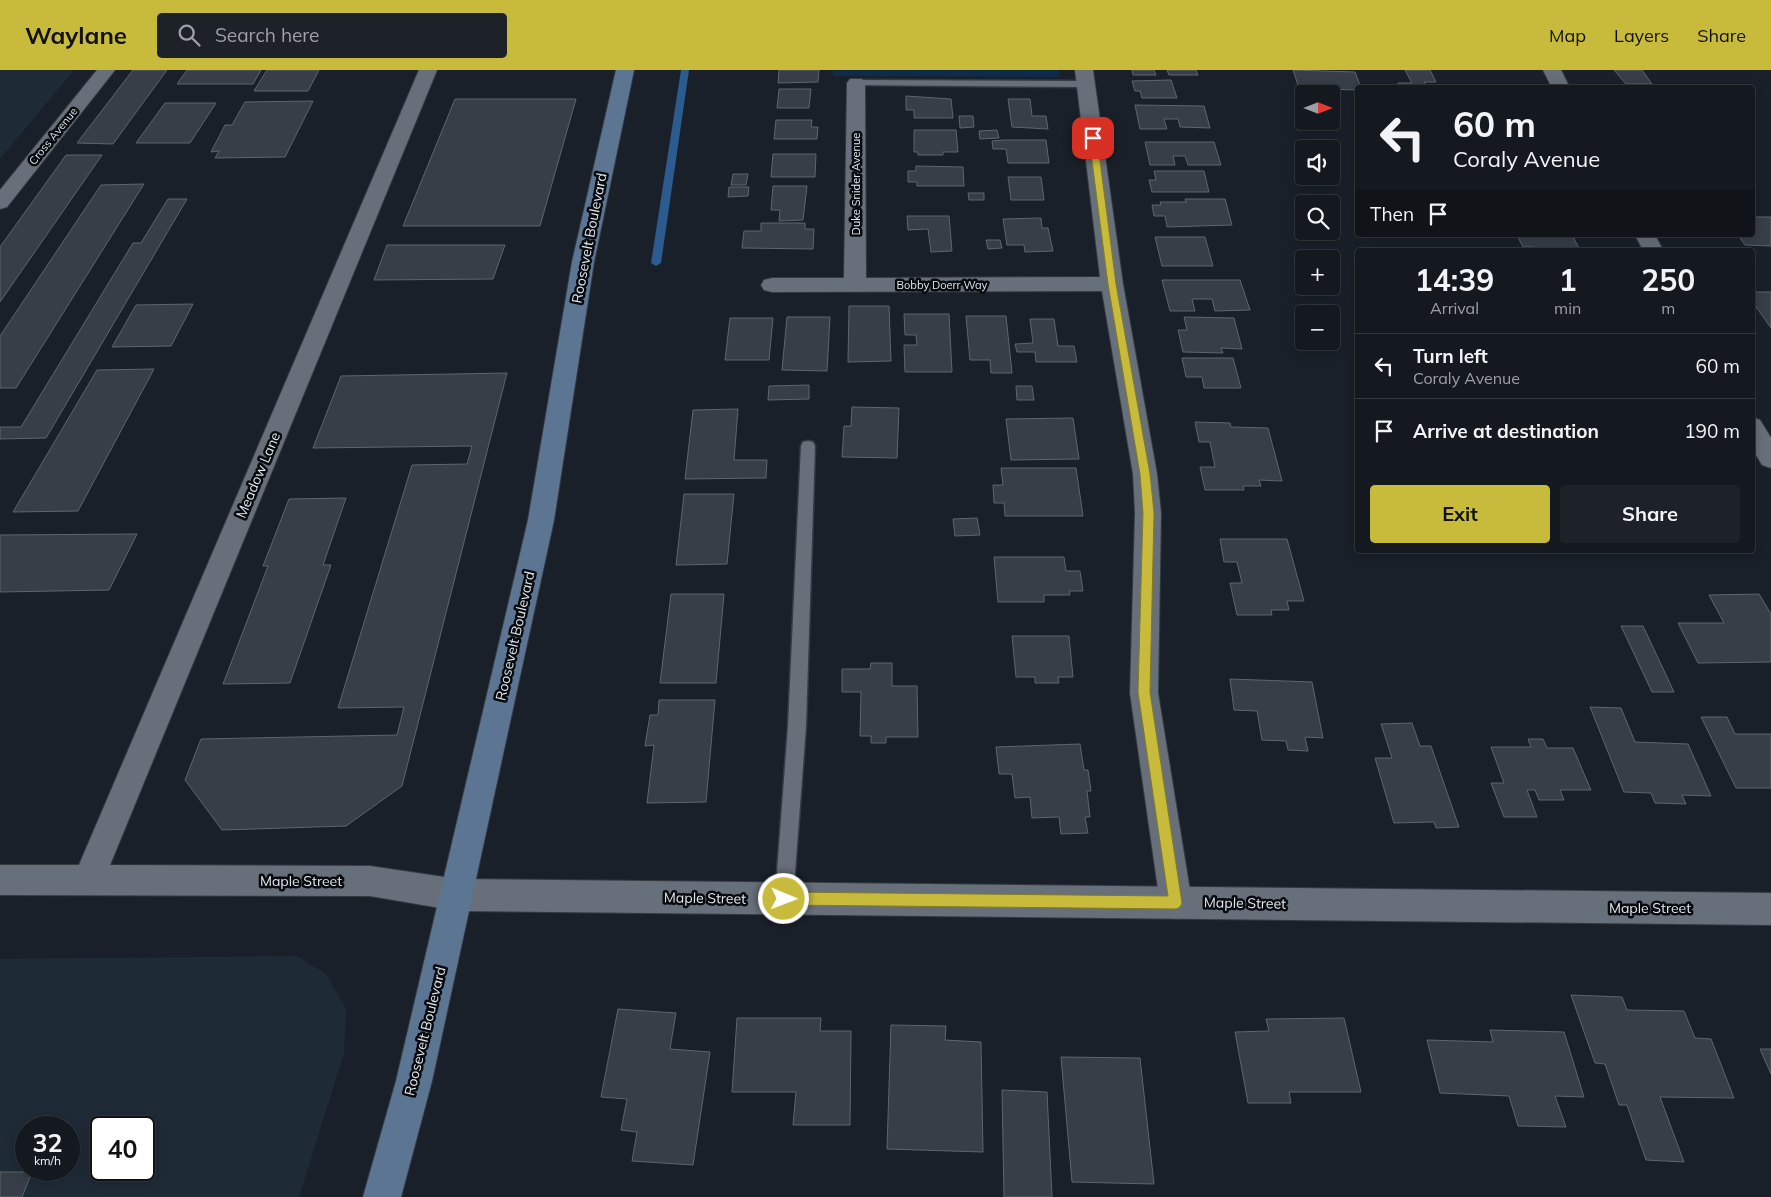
<!DOCTYPE html>
<html lang="en">
<head>
<meta charset="utf-8">
<style>
  body { margin:0; font-family:Mulish,sans-serif; background:#1d2128; color:#f1f3f6; height:100vh; display:flex; flex-direction:column; font-size:19px; white-space:nowrap }
  * { box-sizing:border-box; margin:0 }
  p { font-size:16px; color:#9da0a4 }
  .icon { flex:none; width:28px; height:28px; fill:none; stroke:currentColor; stroke-width:2; stroke-linecap:round; stroke-linejoin:round }
  .map { position:relative; flex:1; overflow:hidden }
  .panel { position:absolute; left:1355px; top:178px; width:400px; height:305px; display:flex; flex-direction:column; background:#14181f; border-radius:5px; box-shadow:0 2px 12px #0003,0 0 0 1px #33373d }
  .panel>* { flex:none }
  .hud { position:absolute; left:1355px; top:15px; width:400px; height:152px; border-radius:5px; box-shadow:0 2px 12px #0003,0 0 0 1px #33373d; background:#14181f; color:#f1f3f6; overflow:hidden }
  .needle { width:32px; rotate:90deg }
  .fabs { position:absolute; left:1295px; top:15px; display:grid; gap:10px }
  .fabs a { display:grid; place-items:center; width:45px; height:45px; border-radius:5px; background:#14181f; box-shadow:0 2px 12px #0003,0 0 0 1px #33373d; font-size:25px }
  .speed { position:absolute; left:15px; top:1046px; display:flex; gap:10px; font-size:25px; font-weight:700; text-align:center }
  .speed>* { display:grid; place-content:center; width:65px; height:65px; border-radius:50%; background:#14181f; box-shadow:0 2px 12px #0003,0 0 0 1px #33373d; line-height:1 }
  .speed small { font-size:12px; font-weight:400 }
  .speed .limit { border:2px solid #111; border-radius:8px; background:#fff; color:#111 }
  .pin { position:absolute; display:grid; place-items:center; width:42px; height:42px; color:#fff; margin:-21px; border-radius:10px; box-shadow:0 2px 8px #0006 }
  .me { position:absolute; width:55px; margin:-28px; rotate:91deg; stroke-linejoin:round; filter:drop-shadow(0 0 4px #0008) }
  .turn { display:flex; align-items:center; gap:18px; height:105px; padding:0 15px; font-size:22px }
  .turn .icon { width:65px; height:65px; stroke-width:2.5 }
  .turn b { display:block; font-size:35px; line-height:42px }
  .then { display:flex; align-items:center; height:48px; padding:0 15px; background:#0003; gap:10px; font-size:19px }
  .eta { display:flex; justify-content:space-evenly; align-items:center; height:85px; text-align:center }
  .eta b { font-size:30px; font-weight:700; line-height:35px }
  .primary-button { display:flex; gap:10px; margin-top:auto; padding:10px 15px }
  .primary-button a { flex:1; height:58px; border-radius:5px; background:#c8bb3b; color:#111; font-size:20px; font-weight:700; line-height:58px; text-align:center }
  .primary-button a+a { background:#1d2128; color:#f1f3f6 }
  ul { padding:0; list-style:none }
  li { display:flex; align-items:center; gap:15px; height:65px; padding:0 15px; border-top:1px solid #33373d }
  li div { flex:1 }
  li b { display:block; font-size:19px }
  li em { font-style:normal }
  header { display:flex; align-items:center; gap:30px; box-sizing:border-box; height:70px; padding:0 25px; background:#c8bb3b; color:#111 }
  header strong { font-size:24px }
  nav { display:flex; gap:28px; margin-inline-start:auto; font-size:18px }
  .search { width:350px; height:45px; background:#1d2128; display:flex; align-items:center; gap:12px; box-sizing:border-box; padding:0 18px; border-radius:5px; color:#9da0a4; font-size:19px }
  .map>svg:first-child { display:block }
  .built { fill:#1f2a37; fill-rule:evenodd }
  .green { fill:#0e2b4b }
  .lines { fill:none; stroke-linecap:round; stroke-linejoin:round }
  .stream { fill:#2c5b90; fill-rule:evenodd }
  .building { fill:#373e48; stroke:#5d656f }
  .service-casing { stroke:#363b42; stroke-width:3 }
  .minor-casing { stroke:#363b42; stroke-width:2 }
  .tertiary-casing { stroke:#363b42; stroke-width:2 }
  .secondary-casing { stroke:#363b42; stroke-width:2 }
  .service { fill:#676f7a; fill-rule:evenodd }
  .minor { fill:#676f7a; fill-rule:evenodd }
  .tertiary { fill:#676f7a; fill-rule:evenodd }
  .secondary { fill:#5b7593; fill-rule:evenodd }
  .route { fill:#c8bb3b; stroke:#827a26 }
  .labels { text-anchor:middle; dominant-baseline:central; stroke-width:5; stroke-linejoin:round; paint-order:stroke }
  .far-street-label { font-size:11px; fill:#e3e8ee; stroke:#070a0e }
  .street-label { font-size:14px; fill:#e3e8ee; stroke:#070a0e }
</style>
</head>
<body>
<header>
<strong>Waylane</strong>
<div class="search"><svg class="icon" aria-label="search" viewBox="0 0 24 24"><circle cx="10" cy="10" r="6"/><path d="M15 15l6 6"/></svg>Search here</div>
<nav><a>Map</a><a>Layers</a><a>Share</a></nav>
</header>
<div class="map">
<svg width="1771" height="1127" viewBox="0 0 1771 1127">
  <rect width="100%" height="100%" fill="#1a2029"/>
  <path class="built" d="M0,0H74L0,89Z
    M297,886L326,904L346,939L344,983L299,1127H0V889ZM26,1058H69V1100H26ZM101,1058H144V1100H101Z"/>
  <path class="green" d="M833,0H1059L1060,7L833,6Z"/>
  <g class="lines">
    <path class="stream" d="M681,0H689L661,193L656,196L651,193Z"/>
  </g>
  <path class="building" d="M133,0H167L113,74L77,73Z
    M187,0H261L253,14H177Z
    M267,0H319L308,21H254Z
    M779,0H819L818,12L778,13Z
    M1132,0H1154L1156,5H1133Z
    M1167,0H1196L1198,5H1169Z
    M1293,0L1355,2L1361,18L1358,20L1299,18Z
    M1405,0H1430L1436,12H1424L1426,15H1443L1445,18H1400L1398,13H1412Z
    M1614,0H1642L1652,14H1626Z
    M1171,10L1177,28H1142L1140,21H1135L1132,11Z
    M779,19H811L809,38H777Z
    M906,26L951,29L953,48H914V40H906Z
    M455,29H576L540,156H403Z
    M1008,29H1030L1032,46H1046L1048,59L1012,57Z
    M313,31L285,87L215,88L219,81L211,82L225,55H232L245,32Z
    M165,33H216L190,73H136Z
    M1135,35L1204,36L1210,58L1180,57L1178,49H1164L1167,59H1140Z
    M959,46H973L974,57L960,58Z
    M776,50H812L811,57H818L817,69H774Z
    M914,60H956L958,82H943V85H918V82H914Z
    M997,60L999,68L980,69L979,61Z
    M1004,70H1046L1049,93H1008L1006,79H993L992,71Z
    M1145,72H1214L1221,95H1188L1185,86H1173L1175,95H1150Z
    M773,84H816L815,107H771Z
    M66,85H102L0,232V177Z
    M916,96L963,97L964,116H917V112H908V101H916Z
    M1154,101H1204L1209,122H1152L1149,110H1156Z
    M733,104H748L746,115H731Z
    M1008,107H1041L1044,130H1011Z
    M144,114L16,318H0V266L101,115Z
    M773,116H807L803,150L779,151L780,140H771Z
    M729,117H749L748,126L728,127Z
    M968,123H984V130H969Z
    M168,129H187L46,368L0,369V357H21L133,173H141Z
    M1185,129H1225L1232,155L1167,157L1165,146H1154L1152,135H1161L1160,132H1186Z
    M907,146H949L952,181L931,182L928,159L908,160Z
    M1752,147H1771V176L1745,175L1738,165H1752Z
    M1041,148L1042,158H1048L1053,181L1025,182L1024,175H1007L1003,149Z
    M761,153H805V159H814L813,179L742,178L744,161H761Z
    M1517,165H1572L1580,180H1536L1534,177H1523Z
    M1155,167H1205L1213,196H1162Z
    M986,170H1000L1002,178L988,179Z
    M387,175H505L493,209L374,210Z
    M1162,210H1240L1250,240L1215,241L1212,229H1192L1195,241H1170Z
    M1752,222H1771V258L1752,231Z
    M193,234L171,276L112,277L136,235Z
    M849,236H889L891,291L848,292Z
    M904,244H949L952,302H905L904,275H917L916,265H905Z
    M966,246H1006L1012,303H991L990,290H970Z
    M787,247H830L827,301L782,300Z
    M1184,247L1234,248L1242,279L1221,278L1223,283L1183,282L1178,260H1187Z
    M730,248H773L769,290H725Z
    M1030,249H1054L1058,276H1074L1077,292H1036L1035,282H1017L1015,274L1033,273Z
    M1182,288H1233L1241,318H1204L1202,307H1186Z
    M154,299L78,441L13,442L97,300Z
    M507,303L402,716L346,756L222,760L185,710L201,669L397,665L404,637L338,638L412,395L467,394L472,376L313,378L341,306Z
    M809,315V329L768,330L769,316Z
    M1016,316H1032L1034,330H1017Z
    M852,337L899,338L897,388L842,387L844,356H851Z
    M738,339L734,390H767L766,408L685,409L693,340Z
    M1073,348L1079,389L1011,390L1006,349Z
    M1195,352L1230,353L1231,357L1268,358L1282,411L1259,410L1261,416H1243L1244,420H1205L1200,397H1215L1210,372H1199Z
    M1001,398H1076L1083,446H1005L1004,433H994L993,415H1003Z
    M684,424H734L727,494L676,495Z
    M346,428L323,495H331L290,613L223,614L268,496H263L289,429Z
    M977,448L980,465L955,466L953,449Z
    M137,464L109,520L0,522V465Z
    M1220,469H1287L1304,531H1287L1289,540H1271L1272,545H1237L1230,513H1242L1237,492H1224Z
    M994,487H1064L1066,501H1080L1083,521H1069L1070,525H1044V532H998Z
    M671,524H724L716,613H660Z
    M1759,524L1771,544V592L1698,593L1678,553H1724L1709,525Z
    M1621,556H1643L1674,622H1652Z
    M1012,566H1069L1073,607H1058L1059,613H1035V607H1016Z
    M871,593H892V616H917L918,667H886V673H871V666H860L861,622H842V599H870Z
    M1230,609L1312,612L1323,668L1305,667L1308,681L1288,680L1286,671L1262,670L1257,641L1234,640Z
    M659,630H715L706,732L647,733L654,675L645,676L650,645H658Z
    M1590,637L1621,638L1635,672L1688,674L1711,726L1682,725L1686,734L1655,733L1651,723L1624,722Z
    M1701,647H1727L1735,664H1771V718H1736Z
    M1412,653L1420,676H1431L1459,757L1436,758L1434,752L1394,753L1375,688H1392L1381,654Z
    M1528,669H1543L1547,678H1573L1591,720H1560L1564,730H1539L1535,720H1527L1537,747H1504L1491,713H1504L1491,677H1531Z
    M1080,674L1084,700H1088L1091,721H1087L1090,747H1085L1088,763L1061,764L1059,747L1032,748L1030,727L1015,728L1012,704H999L996,677Z
    M1571,925L1622,927L1627,940L1684,941L1695,968L1711,969L1734,1028L1660,1027L1684,1092L1646,1090L1627,1035H1619L1605,994L1595,993Z
    M618,939L676,943L670,979L710,982L693,1095L632,1091L637,1062L621,1060L627,1029L601,1027Z
    M737,948H821L820,961H851L850,1055H793L796,1022H732Z
    M1344,948L1361,1022H1289L1291,1033H1248L1235,962L1269,961L1266,949Z
    M891,955L946,956L945,970L981,972L983,1082L887,1079Z
    M1490,960L1564,962L1584,1027L1555,1026L1566,1057L1518,1056L1509,1026L1440,1023L1427,970L1493,972Z
    M1760,979H1771V1004Z
    M1061,987L1140,988L1154,1114L1072,1112Z
    M1002,1020L1047,1022L1052,1127H1004Z
    M0,1102H32L22,1127H0Z"/>
  <g class="lines">
    <g class="service-casing">
      <path id="service" d="M856,10L1085,11L1090,14L1085,17L852,15L851,13Z
        M808,371L813,372L815,376L806,656L793,829L791,836L784,838L777,836L775,829L788,656L801,376L803,372Z"/>
    </g>
    <g class="minor-casing">
      <path id="minor" d="M97,0H115L7,137L0,139V120Z
        M419,0H437L110,795L370,796L458,809L469,814L474,825L469,836L458,841L370,826L0,825V795H79Z
        M1075,0H1093L1123,214L1157,404L1161,443L1158,623L1192,833L1187,844L1176,849L1165,844L1160,833L1130,623L1135,443L1133,404L1102,221L772,222L764,220L761,215L764,210L772,208H844L847,13L850,9H862L865,13L866,208L1100,207Z"/>
    </g>
    <g class="tertiary-casing">
      <path id="tertiary" d="M1543,0H1561L1570,18H1552Z
        M1635,165H1655L1663,180H1643Z
        M1752,347L1760,350L1771,368V398L1762,395L1752,378Z
        M458,809L1771,823V855L458,841L447,836L442,825L447,814Z"/>
    </g>
    <g class="secondary-casing">
      <path id="secondary" d="M616,0H634L594,192L554,450L432,1011L401,1127H363L396,1011L528,450L572,192Z"/>
    </g>
    <use href="#service" class="service"/>
    <use href="#minor" class="minor"/>
    <use href="#tertiary" class="tertiary"/>
    <use href="#secondary" class="secondary"/>
  </g>
  <path class="route" d="M1093,66L1097,68L1116,214L1150,404L1154,443L1150,622L1182,833L1180,837L1176,839L784,835L779,833L777,829L779,824L784,822L1168,826L1138,622L1143,443L1140,404L1108,214L1089,68Z"/>
  <g class="labels">
    <g class="far-street-label">
      <text transform="translate(53 66) rotate(-51)">Cross Avenue</text>
      <text transform="translate(856 114) rotate(-90)">Duke Snider Avenue</text>
      <text x="942" y="215">Bobby Doerr Way</text>
    </g>
    <g class="street-label">
      <text transform="translate(589 168) rotate(-79)">Roosevelt Boulevard</text>
      <text transform="translate(258 405) rotate(-67)">Meadow Lane</text>
      <text transform="translate(515 566) rotate(-77)">Roosevelt Boulevard</text>
      <text x="301" y="811">Maple Street</text>
      <text transform="translate(705 828) rotate(1)">Maple Street</text>
      <text transform="translate(1245 833) rotate(1)">Maple Street</text>
      <text x="1650" y="838">Maple Street</text>
      <text transform="translate(425 961) rotate(-76)">Roosevelt Boulevard</text>
    </g>
  </g>
</svg>
<div class="fabs">
<a><svg class="needle" viewBox="-14 -14 28 28"><path d="M0-13l5 13h-10z" fill="#e53935"/><path d="M0 13l5-13h-10z" fill="#9da0a4"/></svg></a>
<a><svg class="icon" aria-label="sound" viewBox="0 0 24 24"><path d="M4 9h4l5-4v14l-5-4H4zM17 9q2 3 0 6"/></svg></a>
<a><svg class="icon" aria-label="search" viewBox="0 0 24 24"><circle cx="10" cy="10" r="6"/><path d="M15 15l6 6"/></svg></a>
<a>+</a>
<a>−</a>
</div>
<div class="speed"><div>32<small>km/h</small></div><div class="limit">40</div></div>
<div class="pin" style="left:1093px;top:68px;background:#d93025"><svg class="icon" aria-label="arrive" viewBox="0 0 24 24"><path d="M6 21V4h12l-3 4 3 4H6"/></svg></div>
<svg class="me" style="left:784px;top:829px" viewBox="-20 -20 40 40"><circle r="17" fill="#c8bb3b" stroke="#fff" stroke-width="3"/><path d="M0-11L8 9 0 5-8 9z" fill="#fff"/></svg>
<div class="hud">
<div class="turn"><svg class="icon" aria-label="left" viewBox="0 0 24 24"><path d="M17 20v-9H6M10 6l-5 5 5 5"/></svg><div><b>60 m</b>Coraly Avenue</div></div>
<div class="then">Then<svg class="icon" aria-label="arrive" viewBox="0 0 24 24"><path d="M6 21V4h12l-3 4 3 4H6"/></svg></div>
</div>
<section class="panel">
<div class="eta">
<div><b>14:39</b><p>Arrival</p></div>
<div><b>1</b><p>min</p></div>
<div><b>250</b><p>m</p></div>
</div>
<ul>
<li><svg class="icon" aria-label="left" viewBox="0 0 24 24"><path d="M17 20v-9H6M10 6l-5 5 5 5"/></svg><div><b>Turn left</b><p>Coraly Avenue</p></div><em>60 m</em></li>
<li><svg class="icon" aria-label="arrive" viewBox="0 0 24 24"><path d="M6 21V4h12l-3 4 3 4H6"/></svg><div><b>Arrive at destination</b></div><em>190 m</em></li>
</ul>
<div class="primary-button"><a>Exit</a><a>Share</a></div>
</section>
</div>
</body>
</html>
